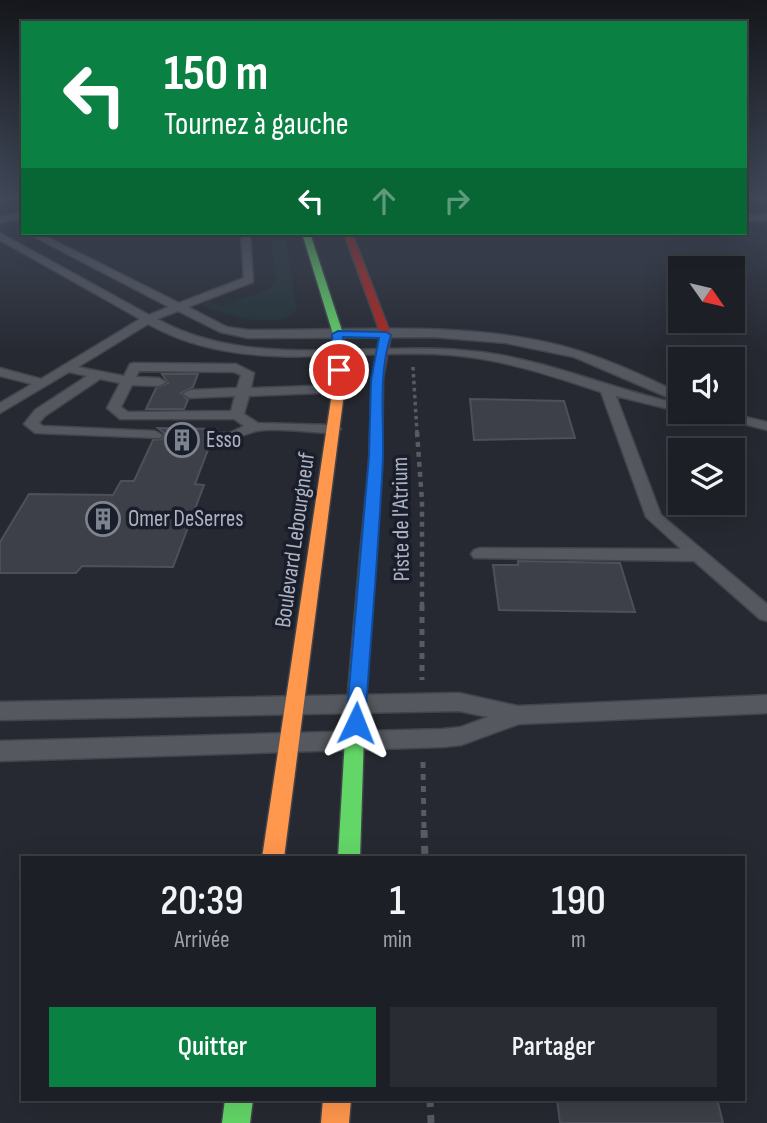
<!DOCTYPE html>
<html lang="fr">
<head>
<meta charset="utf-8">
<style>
  body { margin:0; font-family:"Sofia Sans Condensed",sans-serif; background:#292c32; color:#f1f3f6; height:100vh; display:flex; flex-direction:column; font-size:26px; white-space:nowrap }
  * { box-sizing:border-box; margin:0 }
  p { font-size:23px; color:#a0a2a7 }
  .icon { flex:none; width:38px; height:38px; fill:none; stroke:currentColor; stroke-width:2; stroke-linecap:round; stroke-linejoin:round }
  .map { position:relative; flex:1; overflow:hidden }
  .sheet { position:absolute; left:21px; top:856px; width:724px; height:245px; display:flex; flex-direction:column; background:#1c1f25; border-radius:0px; box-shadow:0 7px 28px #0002,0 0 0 2px #3a3d42 }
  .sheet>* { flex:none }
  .top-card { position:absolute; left:21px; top:21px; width:726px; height:214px; border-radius:0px; box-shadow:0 7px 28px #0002,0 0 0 2px #3a3d42; background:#0b8043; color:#fff; overflow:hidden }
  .needle { width:46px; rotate:124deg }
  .controls { position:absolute; left:668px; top:256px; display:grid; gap:14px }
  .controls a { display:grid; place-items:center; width:77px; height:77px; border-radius:0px; background:#1c1f25; box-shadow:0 7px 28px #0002,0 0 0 2px #3a3d42; font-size:35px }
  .pin { position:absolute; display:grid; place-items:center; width:60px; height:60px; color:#fff; margin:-30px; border:4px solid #fff; border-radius:50%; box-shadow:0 2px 7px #0007 }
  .me { position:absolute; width:77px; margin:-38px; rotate:2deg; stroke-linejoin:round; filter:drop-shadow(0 0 5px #0008) }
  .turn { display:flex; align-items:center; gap:24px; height:147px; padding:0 28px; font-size:32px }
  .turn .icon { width:91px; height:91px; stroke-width:2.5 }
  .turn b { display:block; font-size:49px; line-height:60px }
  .lanes { display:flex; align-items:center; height:66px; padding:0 28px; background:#0003; justify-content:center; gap:35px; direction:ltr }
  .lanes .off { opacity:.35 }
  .eta { display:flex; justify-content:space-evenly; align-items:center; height:119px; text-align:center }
  .eta b { font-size:42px; font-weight:600; line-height:49px }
  .primary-button { display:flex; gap:14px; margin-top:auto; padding:14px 28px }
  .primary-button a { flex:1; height:80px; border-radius:0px; background:#0b8043; color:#fff; font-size:28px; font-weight:600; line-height:80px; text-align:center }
  .primary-button a+a { background:#292c32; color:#f1f3f6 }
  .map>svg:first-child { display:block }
  .green { fill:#243237 }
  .building { fill:#3d4048; stroke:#4d5059; stroke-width:2 }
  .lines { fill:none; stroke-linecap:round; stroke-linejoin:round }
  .lane-casing { stroke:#42444a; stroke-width:3 }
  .fast-casing { stroke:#42444a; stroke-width:3 }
  .slow-casing { stroke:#42444a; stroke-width:3 }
  .jam-casing { stroke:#42444a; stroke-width:3 }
  .path-far3 { stroke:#585b63; stroke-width:3.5; stroke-dasharray:3.5 3.5; stroke-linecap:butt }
  .path-far2 { stroke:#585b63; stroke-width:4.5; stroke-dasharray:5 5; stroke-linecap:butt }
  .path-far1 { stroke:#585b63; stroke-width:5; stroke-dasharray:6 6; stroke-linecap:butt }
  .path { stroke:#585b63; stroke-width:7; stroke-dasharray:8 8; stroke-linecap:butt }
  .lane { fill:#55585f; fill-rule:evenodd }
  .fast { fill:#63d668; fill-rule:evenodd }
  .slow { fill:#ff974d; fill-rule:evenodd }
  .jam { fill:#b3261e; fill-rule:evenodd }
  .route { fill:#1a73e8; stroke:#114b97; stroke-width:2 }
  .labels { text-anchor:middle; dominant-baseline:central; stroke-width:7; stroke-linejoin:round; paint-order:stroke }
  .poi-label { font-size:23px; fill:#aeb3c3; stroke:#1a1e2b; text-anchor:start }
  .street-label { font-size:23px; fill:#aeb3c3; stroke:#1a1e2b }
</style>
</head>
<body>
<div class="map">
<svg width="767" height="1123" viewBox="0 0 767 1123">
  <rect width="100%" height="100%" fill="#262931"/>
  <path class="green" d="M269,233H285L297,310C275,332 225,314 200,305L209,301L221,306L269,289L277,281Z"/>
  <path class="building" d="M162,374H198L193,387L181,393L188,400L184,409H146L156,388L168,383Z
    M470,399L564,401L575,438L474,440Z
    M158,428L215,429L204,435L211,442L195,484L204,485L173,567L82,566L76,573H0V542L29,494L113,495L121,481H134L153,440L162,439L165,434Z
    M518,561L620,563L635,612L499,610L493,565H518Z
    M557,1099H717L723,1123H560Z"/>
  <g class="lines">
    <g class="lane-casing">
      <path id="lane" d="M23,212V218L0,223V217Z
        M767,214V220L746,221V215Z
        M0,233L149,315L169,307L27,233H39L179,303L244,278L241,233H250L253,282L188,307L227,327L248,330C352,331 460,320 562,346C603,357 642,375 681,394V403L574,357L506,343L433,337L248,338L220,332L178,311L157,319C255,373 375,338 481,352C551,361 613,390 681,404V411H684L681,412L616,396L661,515L767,604V621L760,619L694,561L474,558L471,554L474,550L480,548L681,549L646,517L601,392C552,376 503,359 451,355C349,347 242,377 148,324L78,367L124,376L130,364L134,363L236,364L254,373L251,388L339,385L346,389L344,392L249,396L244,414L258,423L334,425L341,429L334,433C311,433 279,427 257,431C240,434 222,450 206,436L208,433H229L244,426L234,419H120L107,408L120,383L100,379L45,416L39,423L43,426L155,431L162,435L160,438L35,433L24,424L35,410L87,376L69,372L0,413V403L32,384L0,376V368L41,379L140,319L0,240ZM139,371L234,372L241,375L237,388L190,390L183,394L190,398L235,396L231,411L128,412L121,407L132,385L159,386L166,382L159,378L136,377Z
        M693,411H720L767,422V430Z
        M459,693L518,706L767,695V713L519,724L461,745L443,747L0,761V741L443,729L461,727L488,717L459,711L0,720V702Z"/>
    </g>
    <g class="fast-casing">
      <path id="fast" d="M302,233H310L343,334L344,393L338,397L332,393L333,334Z
        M368,550L376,555L365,704L360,858H338L347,704L360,555Z
        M225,1099H253L250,1123H222Z"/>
    </g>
    <g class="slow-casing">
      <path id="slow" d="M338,389L344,393L284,858H262L332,393Z
        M323,1099H351L349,1123H321Z"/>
    </g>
    <g class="jam-casing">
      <path id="jam" d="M344,233H352L391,335L383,378L382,466L376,555L368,560L360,555L369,466L372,378L381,335Z"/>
    </g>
    <path class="path-far3" d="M413,367L417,433"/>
    <path class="path-far2" d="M417,432L422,501V606"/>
    <path class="path-far1" d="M422,605V680
      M423,762L424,831"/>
    <path class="path" d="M424,830L425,858
      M430,1099L431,1123"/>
    <use href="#lane" class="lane"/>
    <use href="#fast" class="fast"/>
    <use href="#slow" class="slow"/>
    <use href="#jam" class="jam"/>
  </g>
  <linearGradient id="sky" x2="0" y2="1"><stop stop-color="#15171b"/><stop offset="0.56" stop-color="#41495a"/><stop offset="1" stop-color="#41495a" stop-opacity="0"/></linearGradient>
  <rect width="767" height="355" fill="url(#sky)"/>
  <path class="route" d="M338,331L386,332L391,335C378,374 384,416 383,457C379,546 371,635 365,723L363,729H349L346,723L369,456L371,380L379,338L343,337L345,370L339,374L333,370L332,334Z"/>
  <defs>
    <g id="building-ring" transform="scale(1.75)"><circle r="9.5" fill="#1a1e2b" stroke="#7e8390" stroke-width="1.5"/><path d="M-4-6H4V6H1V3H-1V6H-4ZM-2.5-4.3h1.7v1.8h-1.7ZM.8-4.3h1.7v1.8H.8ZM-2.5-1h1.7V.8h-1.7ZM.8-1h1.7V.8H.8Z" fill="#7e8390"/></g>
  </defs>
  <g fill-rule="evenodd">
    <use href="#building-ring" x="182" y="440"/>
    <use href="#building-ring" x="103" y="519"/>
  </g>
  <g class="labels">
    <g class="poi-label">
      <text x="206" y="440">Esso</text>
      <text x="128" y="519">Omer DeSerres</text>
    </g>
    <g class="street-label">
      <text transform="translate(401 519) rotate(-91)">Piste de l'Atrium</text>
      <text transform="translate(295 540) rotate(-82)">Boulevard Lebourgneuf</text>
    </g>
  </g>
</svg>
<div class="controls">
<a><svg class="needle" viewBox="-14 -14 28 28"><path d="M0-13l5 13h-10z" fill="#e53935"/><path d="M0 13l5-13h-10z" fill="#a0a2a7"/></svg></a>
<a><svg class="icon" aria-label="sound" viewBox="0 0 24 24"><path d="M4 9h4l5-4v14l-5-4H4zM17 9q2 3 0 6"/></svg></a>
<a><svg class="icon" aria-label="layers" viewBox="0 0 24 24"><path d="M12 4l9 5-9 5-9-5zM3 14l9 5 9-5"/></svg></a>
</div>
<div class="pin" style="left:339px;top:370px;background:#d93025"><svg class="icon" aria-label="arrive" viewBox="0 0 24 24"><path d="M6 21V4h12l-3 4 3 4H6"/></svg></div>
<svg class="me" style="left:356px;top:723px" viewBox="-20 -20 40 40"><path d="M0-17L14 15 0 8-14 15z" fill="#1a73e8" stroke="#fff" stroke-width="4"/></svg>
<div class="top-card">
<div class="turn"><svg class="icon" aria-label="left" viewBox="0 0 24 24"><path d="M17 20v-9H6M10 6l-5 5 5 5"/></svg><div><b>150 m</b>Tournez à gauche</div></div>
<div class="lanes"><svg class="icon" aria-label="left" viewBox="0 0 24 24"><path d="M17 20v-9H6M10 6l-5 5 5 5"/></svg><svg class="icon off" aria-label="ahead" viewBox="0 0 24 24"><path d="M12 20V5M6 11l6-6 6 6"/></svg><svg class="icon off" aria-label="right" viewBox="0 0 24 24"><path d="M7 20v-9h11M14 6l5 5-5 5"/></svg></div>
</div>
<section class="sheet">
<div class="eta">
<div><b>20:39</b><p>Arrivée</p></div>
<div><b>1</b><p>min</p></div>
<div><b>190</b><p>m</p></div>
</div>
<div class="primary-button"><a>Quitter</a><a>Partager</a></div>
</section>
</div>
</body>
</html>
